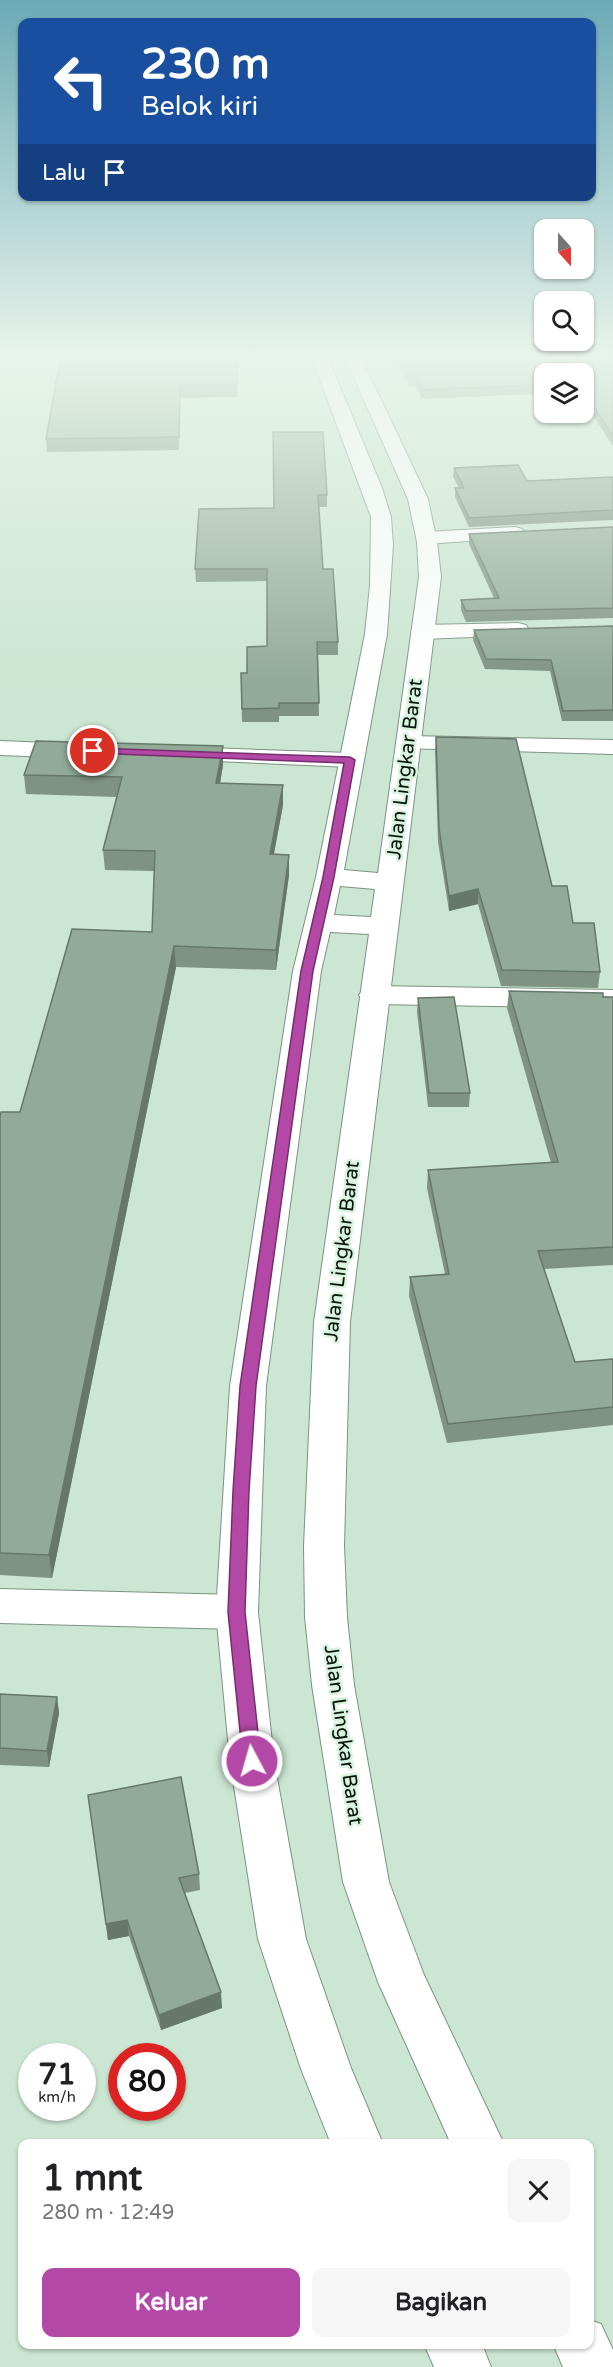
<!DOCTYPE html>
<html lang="id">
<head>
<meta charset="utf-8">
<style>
  body { margin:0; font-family:"Varela Round",sans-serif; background:#f6f6f6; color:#202124; height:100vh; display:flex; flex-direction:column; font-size:22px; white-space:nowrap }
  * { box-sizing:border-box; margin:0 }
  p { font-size:20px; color:#757577 }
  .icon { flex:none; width:33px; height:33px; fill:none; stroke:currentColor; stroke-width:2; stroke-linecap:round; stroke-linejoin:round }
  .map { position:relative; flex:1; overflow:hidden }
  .sheet { position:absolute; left:18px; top:2139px; width:576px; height:210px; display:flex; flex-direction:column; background:#fff; border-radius:12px; box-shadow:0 2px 4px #0004 }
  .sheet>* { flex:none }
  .banner { position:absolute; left:18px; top:18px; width:578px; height:183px; border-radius:12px; box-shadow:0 2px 4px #0004; background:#1a4fa0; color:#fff; overflow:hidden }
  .needle { width:39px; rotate:159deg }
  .fabs { position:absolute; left:534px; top:219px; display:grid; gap:12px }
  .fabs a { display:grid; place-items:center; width:60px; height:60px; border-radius:12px; background:#fff; box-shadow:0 2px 4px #0004; font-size:30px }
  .speed { position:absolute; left:18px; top:2043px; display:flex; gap:12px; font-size:30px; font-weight:700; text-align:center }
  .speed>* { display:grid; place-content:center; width:78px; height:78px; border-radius:50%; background:#fff; box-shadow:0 2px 4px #0004; line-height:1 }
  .speed small { font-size:15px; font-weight:400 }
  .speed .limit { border:9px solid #d22; background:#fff; color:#111 }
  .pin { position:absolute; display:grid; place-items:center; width:51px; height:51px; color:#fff; margin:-26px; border:3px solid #fff; border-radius:50%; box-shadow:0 2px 6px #0007 }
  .me { position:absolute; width:66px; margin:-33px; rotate:354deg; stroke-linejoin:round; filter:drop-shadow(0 0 4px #0008) }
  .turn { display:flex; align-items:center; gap:21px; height:126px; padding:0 24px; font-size:27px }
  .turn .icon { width:78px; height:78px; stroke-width:2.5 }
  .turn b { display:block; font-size:42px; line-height:51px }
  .then { display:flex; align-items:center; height:57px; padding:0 24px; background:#0003; gap:12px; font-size:22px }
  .round { display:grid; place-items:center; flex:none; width:63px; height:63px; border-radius:12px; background:#f6f6f6 }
  .headline { display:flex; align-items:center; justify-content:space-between; height:102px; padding:0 24px }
  h1 { font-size:36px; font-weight:700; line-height:45px }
  .primary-button { display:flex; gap:12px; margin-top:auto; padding:12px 24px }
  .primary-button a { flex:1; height:69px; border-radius:12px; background:#b448a7; color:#fff; font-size:24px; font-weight:700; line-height:69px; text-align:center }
  .primary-button a+a { background:#f6f6f6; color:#202124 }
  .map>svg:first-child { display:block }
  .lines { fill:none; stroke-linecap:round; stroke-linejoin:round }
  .minor-casing { stroke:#7b9481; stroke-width:2 }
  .tertiary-casing { stroke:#7b9481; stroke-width:2 }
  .trunk-casing { stroke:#7b9481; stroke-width:2 }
  .minor { fill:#fff; fill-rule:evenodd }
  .tertiary { fill:#fff; fill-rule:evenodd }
  .trunk { fill:#fff; fill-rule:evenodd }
  .wall { fill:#7e9383 }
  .shaded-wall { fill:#66786a }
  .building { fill:#92ab98; stroke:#66786a; stroke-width:1.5 }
  .route { fill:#b448a7; stroke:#752f6d; stroke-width:1.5 }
  .labels { text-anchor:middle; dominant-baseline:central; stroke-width:5; stroke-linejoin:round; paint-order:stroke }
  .street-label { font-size:20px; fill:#0b150e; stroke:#d8f4df }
</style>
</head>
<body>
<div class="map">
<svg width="613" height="2367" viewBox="0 0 613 2367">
  <rect width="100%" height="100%" fill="#cbe6d2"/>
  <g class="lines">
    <g class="minor-casing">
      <path id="minor" d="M515,527L522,529L525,533L522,537L426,544L419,542L416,538L419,534L426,532Z
        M518,623L526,625L529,630L526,635L422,639L414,637L411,632L414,627L422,625Z
        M408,736L613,740V754L399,748L396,743L399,738Z
        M0,741L76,744L85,746L88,751L85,756L76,758L0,755Z
        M179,747L350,753L359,755L362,760L359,765L350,767L170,759L167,754L170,749Z
        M0,1589L237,1595L252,1600L258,1612L252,1624L237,1629L0,1623Z"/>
    </g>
    <g class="tertiary-casing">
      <path id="tertiary" d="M374,986L613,990V1008L374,1004L364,1001L359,995L364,989Z"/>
    </g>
    <g class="trunk-casing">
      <path id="trunk" d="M310,353H326L382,488L391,517L393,545L387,634L344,870L378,873L419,577L417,542L408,499L343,353H359L428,499L437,542L441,577L350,1322L344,1546L347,1617L354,1685L389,1882L424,1975L504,2144H451L378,1982L343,1882L312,1685L305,1617L304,1546L314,1322L369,934L330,932L321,971L266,1386L258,1612L274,1761L306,1939L351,2068L383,2144H331L301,2069L258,1939L230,1761L216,1612L230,1386L293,971L316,877L365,634L370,585L371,517ZM340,886L375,889L371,917L334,915Z
        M590,2320L601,2324L613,2350V2367H563L553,2344H590Z
        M424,2344H482L491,2367H434Z"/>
    </g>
    <use href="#minor" class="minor"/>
    <use href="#tertiary" class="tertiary"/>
    <use href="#trunk" class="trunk"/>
  </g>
  <path class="wall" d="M239,353L237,397L180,398L179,450L47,452L46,439Z
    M394,353H613V446L584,402V374H544V400H538L534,394L422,399L416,386H409Z
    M273,432L327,495V507H319L323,569L338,642V655H318L319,716H279V722H242L241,673H247L267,646V581L196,582L195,569L274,508Z
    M454,468L527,481L613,477V520L469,527L455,497V488H459L453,477Z
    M613,527V618L466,622L461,610V600L494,598L469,544V534Z
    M613,626V721H562L550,671L485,669L473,640L474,630Z
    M436,737L552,886L573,923L600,972L598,988L501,986L478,904L449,911L438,842L435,751Z
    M223,765L220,783L283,785V805L274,854L289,855V875L276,970L176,967L52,1578L0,1575V1115L20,1112L152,932L154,871L105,870L103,850L117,797L26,794L24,775Z
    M509,991L613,997V1267V1265L544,1269L575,1362L613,1359V1425L447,1443L409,1296L410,1277L445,1274L427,1188L428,1170L551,1163L507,1008Z
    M418,998L470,1093L469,1107H428L417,1012Z
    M0,1694L57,1697L59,1713L49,1767L0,1765Z
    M88,1795L199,1874L200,1890L185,1893L222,2008L161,2030L129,1936L108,1940Z"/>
  <path class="shaded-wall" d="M223,746V765L217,802L216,783Z
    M283,785V805L270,874V854Z
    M289,855V875L276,970V950Z
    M478,889V904L449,911V896Z
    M174,946L176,967L52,1578L49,1555Z
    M57,1697L59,1713L49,1767L47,1751Z
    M127,1920L129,1936L108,1940L106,1924Z
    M221,1992L222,2008L161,2030L159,2015Z"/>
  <path class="building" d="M64,353H238L237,385H180L179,437L46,439L57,376Z
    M398,353H613V436L584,392V374H544V391L539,392L535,385L423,390L416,377H410Z
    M273,432H323L327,495H318L323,569H333L338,642H317L319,703H279V708L242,709L241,673H247V647L267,646V569H195L199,509L274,508Z
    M518,465L527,481L613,477V510L469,518L455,488H464L454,468Z
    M613,527V608L466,611L461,600L499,598L469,534Z
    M613,626V710L563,711L551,660L486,659L474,630Z
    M436,737L516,739L552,886H567L573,923H594L600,972L502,970L478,889L449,896L439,828Z
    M36,741L223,746L216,783L283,785L270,854L289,855L276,950L174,946L49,1555L0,1553V1115L1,1112H20L72,929L152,932L155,851L103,850L122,777L24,775Z
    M509,991L603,993V997H613V1247L538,1251L575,1362L613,1359V1407L448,1424L410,1277L449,1274L428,1170L558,1162Z
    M454,997L470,1093H429L418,998Z
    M0,1694L57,1697L47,1751L0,1748Z
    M181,1777L199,1874L179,1878L221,1992L159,2015L127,1920L106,1924L88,1795Z"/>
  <linearGradient id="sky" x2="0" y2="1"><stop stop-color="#6caab6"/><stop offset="0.52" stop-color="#e8f4eb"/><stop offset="1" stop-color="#e8f4eb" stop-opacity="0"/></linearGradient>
  <rect width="613" height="684" fill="url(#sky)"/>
  <path class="route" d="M93,748L350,757L355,760L334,877L313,971L256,1386L249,1491L245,1612L261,1761L259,1766L252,1768L246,1766L243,1761L228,1612L233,1491L240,1386L301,971L323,877L344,763L90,753V749Z"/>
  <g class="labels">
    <g class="street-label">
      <text transform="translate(405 769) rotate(-83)">Jalan Lingkar Barat</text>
      <text transform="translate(342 1251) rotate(-83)">Jalan Lingkar Barat</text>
      <text transform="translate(343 1735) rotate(82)">Jalan Lingkar Barat</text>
    </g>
  </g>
</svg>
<div class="fabs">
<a><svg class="needle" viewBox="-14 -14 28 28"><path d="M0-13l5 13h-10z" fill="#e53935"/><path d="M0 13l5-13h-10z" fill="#757577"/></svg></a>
<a><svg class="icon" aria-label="search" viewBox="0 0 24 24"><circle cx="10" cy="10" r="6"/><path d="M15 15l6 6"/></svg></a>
<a><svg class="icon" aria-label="layers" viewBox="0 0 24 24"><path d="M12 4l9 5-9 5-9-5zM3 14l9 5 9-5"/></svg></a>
</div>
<div class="speed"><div>71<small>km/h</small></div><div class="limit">80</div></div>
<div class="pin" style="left:93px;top:751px;background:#d93025"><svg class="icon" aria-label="arrive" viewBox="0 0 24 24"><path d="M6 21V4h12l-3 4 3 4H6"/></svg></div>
<svg class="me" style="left:252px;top:1761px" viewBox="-20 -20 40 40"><circle r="17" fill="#b448a7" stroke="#fff" stroke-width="3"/><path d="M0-11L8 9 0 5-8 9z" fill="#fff"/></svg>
<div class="banner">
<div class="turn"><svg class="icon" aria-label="left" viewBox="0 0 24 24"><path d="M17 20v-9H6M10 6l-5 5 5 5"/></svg><div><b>230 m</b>Belok kiri</div></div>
<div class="then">Lalu<svg class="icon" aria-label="arrive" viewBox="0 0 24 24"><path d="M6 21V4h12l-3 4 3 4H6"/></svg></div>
</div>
<section class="sheet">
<div class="headline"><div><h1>1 mnt</h1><p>280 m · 12:49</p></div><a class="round"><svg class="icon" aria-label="close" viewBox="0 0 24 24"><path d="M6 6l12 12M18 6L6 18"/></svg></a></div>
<div class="primary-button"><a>Keluar</a><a>Bagikan</a></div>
</section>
</div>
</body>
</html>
